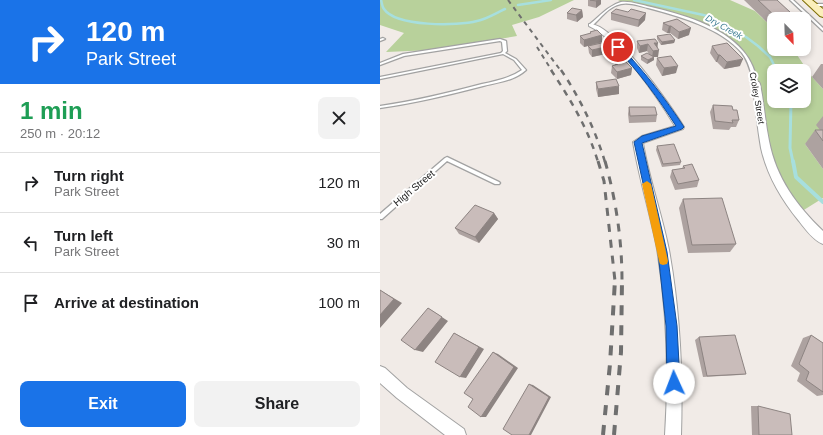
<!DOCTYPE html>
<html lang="en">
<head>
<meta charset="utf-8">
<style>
  body { margin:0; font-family:Arial,sans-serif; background:#f2f2f2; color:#202124; height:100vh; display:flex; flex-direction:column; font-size:15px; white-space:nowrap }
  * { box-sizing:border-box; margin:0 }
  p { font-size:13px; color:#757577 }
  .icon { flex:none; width:22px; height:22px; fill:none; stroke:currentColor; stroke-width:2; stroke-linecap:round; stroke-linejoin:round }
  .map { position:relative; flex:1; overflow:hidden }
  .details { display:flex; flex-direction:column; background:#fff; width:380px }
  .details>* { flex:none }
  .guide { background:#1a73e8; color:#fff; overflow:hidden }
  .needle { width:26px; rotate:157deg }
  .tools { position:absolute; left:387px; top:12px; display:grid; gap:8px }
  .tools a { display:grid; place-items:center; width:44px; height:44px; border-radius:8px; background:#fff; box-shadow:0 2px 6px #0003; font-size:20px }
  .pin { position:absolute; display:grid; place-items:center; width:34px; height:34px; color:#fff; margin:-17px; border:2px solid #fff; border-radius:50%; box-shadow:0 1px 4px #0007 }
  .me { position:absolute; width:44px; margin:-22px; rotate:358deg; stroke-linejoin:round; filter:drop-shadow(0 0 3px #0008) }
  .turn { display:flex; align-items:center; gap:14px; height:84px; padding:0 20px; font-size:18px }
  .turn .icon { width:52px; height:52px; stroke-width:2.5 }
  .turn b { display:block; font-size:28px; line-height:34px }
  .round { display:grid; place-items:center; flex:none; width:42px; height:42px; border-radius:8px; background:#f2f2f2 }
  .overview { display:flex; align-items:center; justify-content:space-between; height:68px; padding:0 20px }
  h1 { font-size:24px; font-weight:600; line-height:30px; color:#1e9e55 }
  .cta { display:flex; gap:8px; margin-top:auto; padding:8px 20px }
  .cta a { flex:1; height:46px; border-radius:8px; background:#1a73e8; color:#fff; font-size:16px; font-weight:600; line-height:46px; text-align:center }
  .cta a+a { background:#f2f2f2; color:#202124 }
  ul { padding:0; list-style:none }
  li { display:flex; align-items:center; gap:12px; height:60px; padding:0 20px; border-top:1px solid #e0e0e0 }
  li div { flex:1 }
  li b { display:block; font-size:15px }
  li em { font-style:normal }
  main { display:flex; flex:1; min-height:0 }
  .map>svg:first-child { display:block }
  .forest { fill:#b8d19b; fill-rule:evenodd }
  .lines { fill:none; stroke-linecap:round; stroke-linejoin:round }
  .stream-far2 { stroke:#a7dfde; stroke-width:2.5 }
  .stream-far1 { stroke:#a7dfde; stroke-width:3 }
  .stream { stroke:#a7dfde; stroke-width:4 }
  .lane-casing { stroke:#a2a2a2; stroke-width:2.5 }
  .street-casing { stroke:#a2a2a2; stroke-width:2 }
  .secondary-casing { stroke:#7d6c02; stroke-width:2 }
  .lane { fill:#fff; fill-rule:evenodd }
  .street { fill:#fff; fill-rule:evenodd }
  .secondary { fill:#fbefbb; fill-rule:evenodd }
  .rail-far3 { stroke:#6f6f6f; stroke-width:2; stroke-dasharray:4.5 4.5; stroke-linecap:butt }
  .rail-far2 { stroke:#6f6f6f; stroke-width:2.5; stroke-dasharray:6 6; stroke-linecap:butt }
  .rail-far1 { stroke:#6f6f6f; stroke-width:3; stroke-dasharray:8 8; stroke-linecap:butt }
  .rail { stroke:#6f6f6f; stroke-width:4; stroke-dasharray:10 10; stroke-linecap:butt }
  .wall { fill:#ada2a0 }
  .shaded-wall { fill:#8d8482 }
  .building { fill:#c9bcba; stroke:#8d8482 }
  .route { fill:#1a73e8; stroke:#114b97 }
  .slow { fill:#f59e0b }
  .labels { text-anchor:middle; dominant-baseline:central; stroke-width:4; stroke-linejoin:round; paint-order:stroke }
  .far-water-label { font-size:9px; font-style:italic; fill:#3e7e93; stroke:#fff }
  .far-street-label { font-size:9px; fill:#212121; stroke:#fff }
  .street-label { font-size:10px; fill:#212121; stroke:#fff }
</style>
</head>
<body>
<main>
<section class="details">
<div class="guide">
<div class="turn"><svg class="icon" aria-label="right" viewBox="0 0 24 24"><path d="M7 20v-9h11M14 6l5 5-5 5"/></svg><div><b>120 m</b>Park Street</div></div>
</div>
<div class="overview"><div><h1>1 min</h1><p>250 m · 20:12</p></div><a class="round"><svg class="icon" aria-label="close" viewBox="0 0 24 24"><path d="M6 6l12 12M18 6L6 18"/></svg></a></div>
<ul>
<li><svg class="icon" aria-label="right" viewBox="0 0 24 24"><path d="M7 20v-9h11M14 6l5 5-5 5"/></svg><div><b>Turn right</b><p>Park Street</p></div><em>120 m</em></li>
<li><svg class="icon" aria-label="left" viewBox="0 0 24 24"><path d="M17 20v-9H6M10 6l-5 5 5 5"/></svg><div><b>Turn left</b><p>Park Street</p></div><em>30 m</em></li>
<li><svg class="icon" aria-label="arrive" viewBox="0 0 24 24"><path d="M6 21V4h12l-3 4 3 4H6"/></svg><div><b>Arrive at destination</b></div><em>100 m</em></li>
</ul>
<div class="cta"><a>Exit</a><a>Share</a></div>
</section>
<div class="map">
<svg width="443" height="435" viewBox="0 0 443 435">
  <rect width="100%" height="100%" fill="#f1ebe7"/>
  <path class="forest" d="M0,0H194L159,17L132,25L137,36L53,50L6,52L24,33L0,25Z
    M238,0H350L375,11L394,29V49H413L432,77L443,89V134L425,144L443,169V198L419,213L394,175L377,90L366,56L342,36L321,24L293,13L244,3ZM394,71H424V101H394Z"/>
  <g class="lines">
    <path class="stream-far2" d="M1,0C2,3 2,7 4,9C16,27 78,26 97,21C107,19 116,13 125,9
      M254,0L328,16L366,37L378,46L390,57L397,71
      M138,5L171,0"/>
    <path class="stream-far1" d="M411,101L410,148L413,162"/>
    <path class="stream" d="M413,161L416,177L443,202"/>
    <g class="lane-casing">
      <path id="lane" d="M410,0H413L443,28V31Z
        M241,2C251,1 261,5 271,7C303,15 341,25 363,51C372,61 375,72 378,84L376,85L374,84C371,73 369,62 362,53C341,28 299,16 268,8C260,6 250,2 241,4C229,6 221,18 212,26H210V24C220,16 228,6 241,2Z
        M433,4H443V6H432V5Z
        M3,38L5,39L0,41V39Z
        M120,39L126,41L127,51L125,53L136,59L146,70C134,81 118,82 103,86C69,95 35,103 0,108V106C35,101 68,93 102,84C116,81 130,78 142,70L134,60L123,54L0,79V77L121,53L123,51L122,42L120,41L24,56L0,65V63L23,54Z
        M67,157L119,182L120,183L119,184H115L67,161L2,219H0V214L65,158Z"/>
    </g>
    <g class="street-casing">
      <path id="street" d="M209,24C232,21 292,107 304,127L303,129L263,143C269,179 282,214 289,250C300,311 303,373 301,435H285C289,373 287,310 277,249C270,213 259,178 253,142L262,136L295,126C278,98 238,39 209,26Z
        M373,82H379L380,84C384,103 385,122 389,141C396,178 417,206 443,231V244C434,241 425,229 419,221C401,199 387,175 381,148C377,127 376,105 372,84Z
        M0,366L5,368L27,388L84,429L86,435H65L17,398L0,383Z"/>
    </g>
    <g class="secondary-casing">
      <path id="secondary" d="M423,0H432L443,9V17L440,16Z"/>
    </g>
    <use href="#lane" class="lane"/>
    <use href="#street" class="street"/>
    <use href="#secondary" class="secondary"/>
    <path class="rail-far3" d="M128,0L181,71
      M157,47L172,71"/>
    <path class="rail-far2" d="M171,70C190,99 208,128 218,162
      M181,70C200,98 215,129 225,162"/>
    <path class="rail-far1" d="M218,161L224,181L235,281
      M225,161C236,200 242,240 242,281"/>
    <path class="rail" d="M223,435L230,364L235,280
      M234,435L241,352L242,280"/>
  </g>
  <path class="wall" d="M208,0H221V4L216,8L208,6Z
    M364,0H397L411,13L408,19H394V29Z
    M202,10L203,17L197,22L187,19V13Z
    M231,13L265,20L258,27L231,20Z
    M297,19L309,35L298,39L290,33H287L282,30L283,23Z
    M210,32L222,35V42L230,53L212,57L209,53L208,46L204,47L200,43V36L210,34Z
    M277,36L295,40L294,43L281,45L277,39Z
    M275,39L278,48V57H274V60L267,64L261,60V56L269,54L267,51L259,53L257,48V41Z
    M332,46L360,66L344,69L337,62H336L330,53Z
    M277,58L296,73L282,76L276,65Z
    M235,61L252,68L251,75L237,79L231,73L232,66L235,65Z
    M441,64H443V89L432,77Z
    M216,82L239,94L218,97L216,89Z
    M333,105L353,110L359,120L356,127H351L349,130L333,129L330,112Z
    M249,107L277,115L276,122L249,123L248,114Z
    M443,116V169L425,144L435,130H440L436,125Z
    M277,146L301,162L300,165L282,167L276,150Z
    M303,166L319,180L317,187L295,190L290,177L292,170L302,169Z
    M303,199L356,244L350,252L308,253L299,208Z
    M114,213L118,219L99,243L79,234L75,228Z
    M431,335L443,343V395L437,396L417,381L420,373L411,366L423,338Z
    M319,337L366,374L360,375L323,377L315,340Z
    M371,406H378L412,435H372Z"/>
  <path class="shaded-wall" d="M218,0H221V4L216,8V1Z
    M202,10L203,17L197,22L196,15Z
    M266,13L265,20L258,27L259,20Z
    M289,26H291L290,33H287Z
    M311,28L309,35L298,39L299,32Z
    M222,35V42L204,47V40Z
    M295,40L294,43L281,45L282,42Z
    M274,43H278L277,50H279L278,57H274V60L267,64L268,60L272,58Z
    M268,44L267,51L259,53L260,46Z
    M230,46V53L212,57V50Z
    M338,55H340L337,62H336Z
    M363,59L360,66L344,69L347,62Z
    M298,66L296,73L282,76L284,68Z
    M252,68L251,75L237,79V72Z
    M239,86V94L218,97V89Z
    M114,213L118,219L99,243L95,237Z
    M0,290L22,303L0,328Z
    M48,308L68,321L43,352L35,350Z
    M74,333L104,349L86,378L80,377Z
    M113,352L118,354L138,368L106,417H101Z
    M149,384L153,385L171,397L151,435H149Z"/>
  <path class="building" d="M210,0H218L216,1Z
    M378,0H397L411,13L402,14L408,19H398Z
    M192,8L202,10L196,15L187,13Z
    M236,9L248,12L251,9L266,13L259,20L231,13Z
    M297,19L311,28L299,32L291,26H289L283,23Z
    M217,30L222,35L204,40L200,36L211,33L210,32Z
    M290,34L295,40L282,42L277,36Z
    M275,39L278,43H274L279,50L273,51L268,44L260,46L257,41Z
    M226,42L230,46L212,50L208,46Z
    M347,43L363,59L347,62L340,55H338L332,46Z
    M267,53L274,57L268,60L261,56Z
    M291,56L298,66L284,68L277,58Z
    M243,59L252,68L237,72L232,66L238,64L235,61Z
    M236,79L239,86L218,89L216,82Z
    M333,105L352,106L353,110H357L359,120H352L353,123L335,121Z
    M249,107H275L277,115L250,116Z
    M435,130H443V141Z
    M294,144L301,162L283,164L277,146Z
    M312,164L319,180L298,184L292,170L305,168L303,166Z
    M342,198L356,244L312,245L303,199Z
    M95,205L114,213L95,237L75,228Z
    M0,290L14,299L0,315Z
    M48,308L62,317L35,350L21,340Z
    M74,333L99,347L80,377L55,362Z
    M355,335L366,374L327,376L319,337Z
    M431,335L443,343V392L426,380L429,372L419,364Z
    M113,352L134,367L101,417L88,407L93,399L84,393Z
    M149,384L169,397L149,435H132L123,429Z
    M378,406L410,414L412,435H379Z"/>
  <path class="route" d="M236,46H240C264,71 285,98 304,127L302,129L262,143L287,252L297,326L300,383L298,388L294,390L289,388L287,383L286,326L278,252L254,142L262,136L296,126C278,98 259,72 236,48Z"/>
  <path class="slow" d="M267,181L271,184L288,261L287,264L283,265L280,264L279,261L262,184Z"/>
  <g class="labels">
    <g class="far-water-label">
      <text transform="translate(344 27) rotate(29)">Dry Creek</text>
    </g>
    <g class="far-street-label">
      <text transform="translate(377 98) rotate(80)">Croley Street</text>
    </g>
    <g class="street-label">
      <text transform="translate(34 188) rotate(-40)">High Street</text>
    </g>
  </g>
</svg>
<div class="tools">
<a><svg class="needle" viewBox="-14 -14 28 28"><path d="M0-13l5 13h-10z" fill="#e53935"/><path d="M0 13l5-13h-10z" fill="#757577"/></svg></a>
<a><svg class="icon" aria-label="layers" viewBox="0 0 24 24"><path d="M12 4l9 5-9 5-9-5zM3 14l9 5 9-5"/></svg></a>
</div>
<div class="pin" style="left:238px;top:47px;background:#d93025"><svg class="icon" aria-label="arrive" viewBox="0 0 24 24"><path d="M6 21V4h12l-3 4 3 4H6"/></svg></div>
<svg class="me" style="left:294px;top:383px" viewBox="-20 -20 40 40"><circle r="19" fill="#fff"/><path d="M0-13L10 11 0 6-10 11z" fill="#1a73e8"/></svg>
</div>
</main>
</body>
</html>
